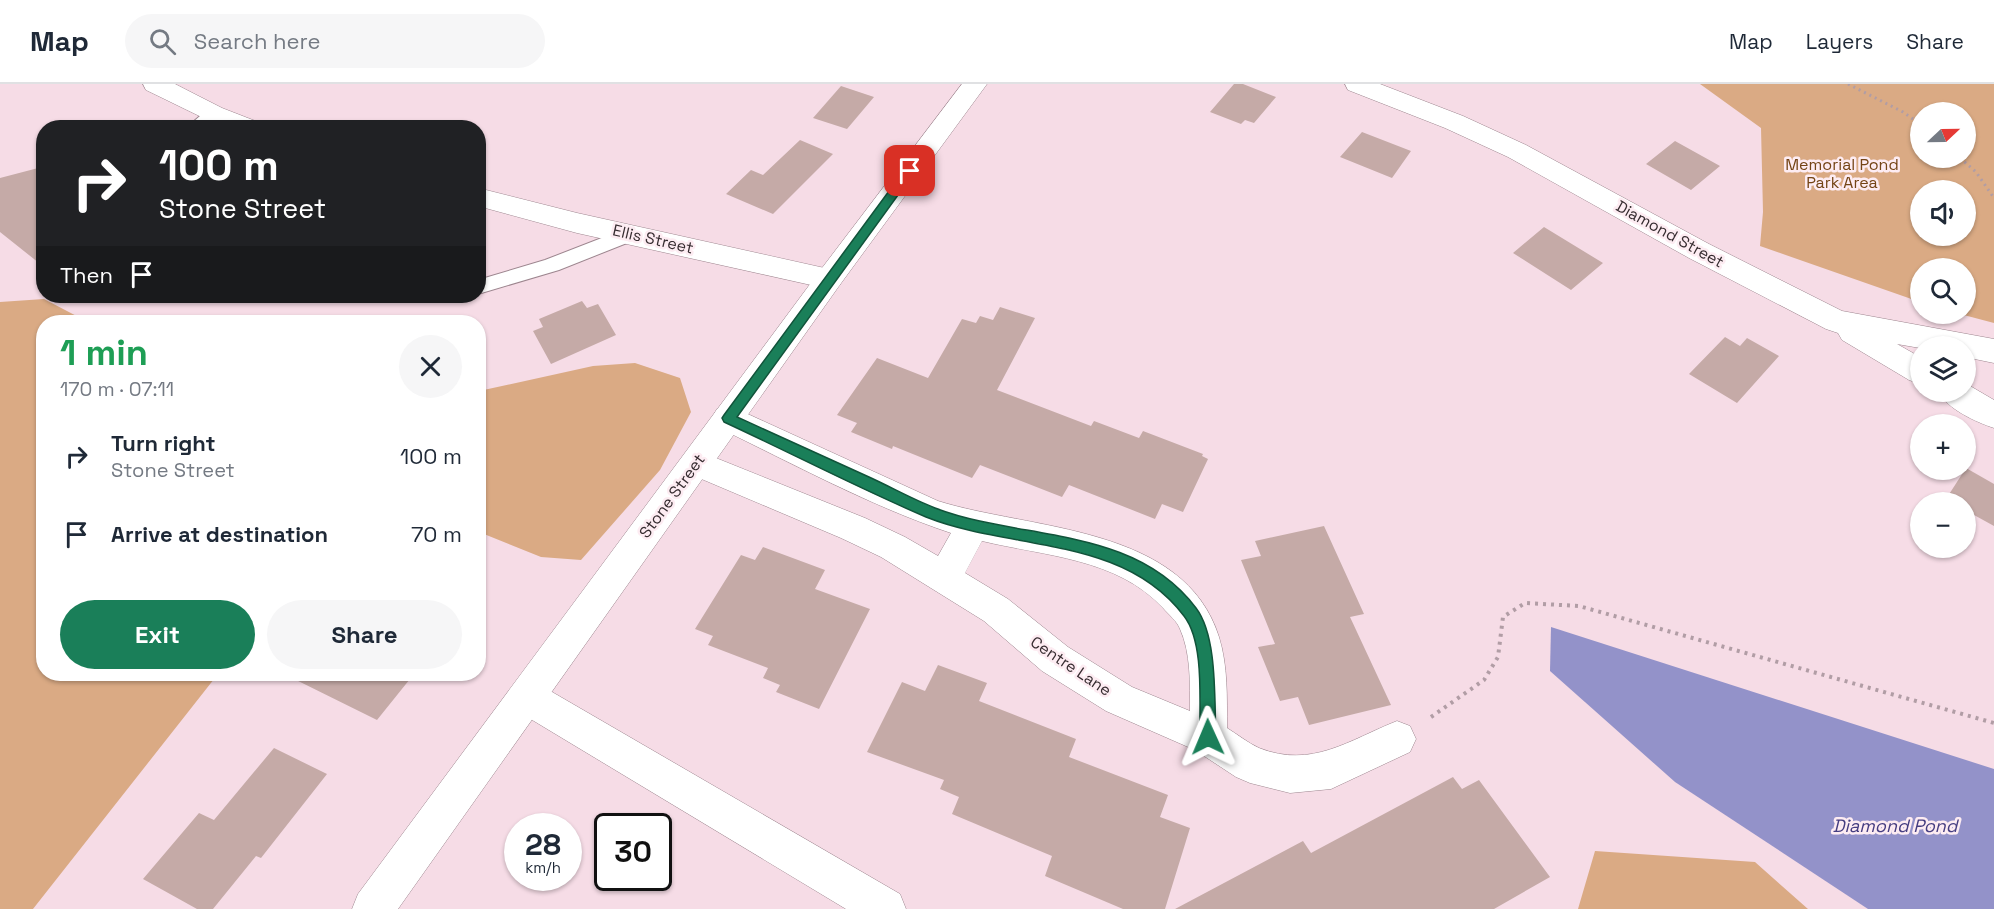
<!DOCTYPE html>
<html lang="en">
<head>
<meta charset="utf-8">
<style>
  body { margin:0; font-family:"Space Grotesk",sans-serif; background:#f6f6f7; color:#1f2937; height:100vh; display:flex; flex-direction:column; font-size:22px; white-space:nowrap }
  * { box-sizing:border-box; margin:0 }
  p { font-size:20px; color:#747a83 }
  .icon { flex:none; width:33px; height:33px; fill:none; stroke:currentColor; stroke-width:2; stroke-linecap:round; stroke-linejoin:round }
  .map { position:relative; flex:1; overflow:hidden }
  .side { position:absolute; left:36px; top:231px; width:450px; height:366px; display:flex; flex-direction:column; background:#fff; border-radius:24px; box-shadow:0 2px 4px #0004 }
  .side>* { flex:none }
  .banner { position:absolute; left:36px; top:36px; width:450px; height:183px; border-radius:24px; box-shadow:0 2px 4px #0004; background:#202124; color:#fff; overflow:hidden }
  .needle { width:39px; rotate:68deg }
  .controls { position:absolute; left:1910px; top:18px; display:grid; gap:12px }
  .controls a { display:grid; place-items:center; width:66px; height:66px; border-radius:50%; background:#fff; box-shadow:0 2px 4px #0004; font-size:30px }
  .speed { position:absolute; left:504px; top:729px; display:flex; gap:12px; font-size:30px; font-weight:700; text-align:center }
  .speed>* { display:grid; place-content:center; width:78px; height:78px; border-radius:50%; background:#fff; box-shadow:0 2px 4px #0004; line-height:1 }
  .speed small { font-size:15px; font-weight:400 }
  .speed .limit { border:3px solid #111; border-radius:9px; background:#fff; color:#111 }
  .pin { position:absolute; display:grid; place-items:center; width:51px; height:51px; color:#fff; margin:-26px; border-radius:12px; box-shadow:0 3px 9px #0006 }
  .me { position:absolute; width:66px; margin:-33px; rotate:359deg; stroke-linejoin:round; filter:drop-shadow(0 0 4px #0008) }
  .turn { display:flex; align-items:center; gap:21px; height:126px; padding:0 24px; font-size:27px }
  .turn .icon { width:78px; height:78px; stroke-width:2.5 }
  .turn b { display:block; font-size:42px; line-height:51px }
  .then { display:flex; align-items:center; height:57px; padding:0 24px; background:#0003; gap:12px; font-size:22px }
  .round { display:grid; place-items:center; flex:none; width:63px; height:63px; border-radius:32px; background:#f6f6f7 }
  .head { display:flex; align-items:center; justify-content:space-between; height:102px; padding:0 24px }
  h1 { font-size:36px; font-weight:700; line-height:45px; color:#1e9e55 }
  .primary-button { display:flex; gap:12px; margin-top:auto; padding:12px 24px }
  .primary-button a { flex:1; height:69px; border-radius:36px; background:#1a7f59; color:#fff; font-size:24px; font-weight:700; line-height:69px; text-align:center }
  .primary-button a+a { background:#f6f6f7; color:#1f2937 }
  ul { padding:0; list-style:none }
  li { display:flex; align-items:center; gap:18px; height:78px; padding:0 24px }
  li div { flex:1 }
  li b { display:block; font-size:22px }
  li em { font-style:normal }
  header { display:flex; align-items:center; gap:36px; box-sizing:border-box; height:84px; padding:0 30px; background:#fff; border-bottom:2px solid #e0e1e3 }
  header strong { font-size:28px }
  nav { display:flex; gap:33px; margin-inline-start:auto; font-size:21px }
  .search { width:420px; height:54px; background:#f6f6f7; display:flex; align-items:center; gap:15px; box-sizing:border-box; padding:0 21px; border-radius:33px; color:#747a83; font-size:22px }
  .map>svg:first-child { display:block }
  .green { fill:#daaa84; fill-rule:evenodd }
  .water { fill:#9392c9 }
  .building { fill:#c5aaa7 }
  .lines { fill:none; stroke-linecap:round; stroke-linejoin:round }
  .service-casing { stroke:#9d868f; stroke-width:2 }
  .minor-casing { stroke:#9d868f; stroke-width:1 }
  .tertiary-casing { stroke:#9d868f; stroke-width:1 }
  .path-far1 { stroke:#b19da5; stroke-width:3; stroke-dasharray:2 4; stroke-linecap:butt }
  .path { stroke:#b19da5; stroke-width:4; stroke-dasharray:3 5; stroke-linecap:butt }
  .service { fill:#fff; fill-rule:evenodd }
  .minor { fill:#fff; fill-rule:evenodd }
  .tertiary { fill:#fff; fill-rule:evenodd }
  .route { fill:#1a7f59; stroke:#11533a; stroke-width:1.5 }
  .labels { text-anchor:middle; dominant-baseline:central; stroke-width:5; stroke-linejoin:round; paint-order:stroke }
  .park-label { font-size:16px; fill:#744415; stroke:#fdecf2 }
  .street-label { font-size:16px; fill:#362c30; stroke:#fdecf2 }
  .water-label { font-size:18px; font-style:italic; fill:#453d81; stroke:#fdecf2 }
</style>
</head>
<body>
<header>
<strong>Map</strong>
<div class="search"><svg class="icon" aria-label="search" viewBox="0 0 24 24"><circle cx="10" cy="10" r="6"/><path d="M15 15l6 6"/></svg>Search here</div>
<nav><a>Map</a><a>Layers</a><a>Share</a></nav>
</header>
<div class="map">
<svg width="1994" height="825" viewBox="0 0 1994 825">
  <rect width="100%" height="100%" fill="#f6dce6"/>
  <path class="green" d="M1700,0H1994V239L1960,230H1965V184H1920V218L1760,162L1763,128L1761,44ZM1920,28H1965V74H1920ZM1920,106H1965V152H1920Z
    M44,215L88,238H44V590H218L33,825H0V218Z
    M635,279L680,294L691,328L660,386L581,476L541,473L479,448V307L593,282Z
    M1595,767L1755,778L1808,825H1578Z"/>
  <path class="water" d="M1551,543L1994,685V825H1868L1675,698L1550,587Z"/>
  <path class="building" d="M1234,0H1243L1276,13L1254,39L1245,36L1241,40L1210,28Z
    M841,2L874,13L847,45L813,34Z
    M1362,48L1411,67L1392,94L1340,73Z
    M800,56L833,70L773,130L726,110L751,86L763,91Z
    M1675,57L1720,82L1691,106L1646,80Z
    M42,83L44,90V183L0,148V94Z
    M1544,143L1603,179L1571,206L1513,169Z
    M582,217L587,224L598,220L616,251L551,280L533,247L543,243L539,235Z
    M1000,223L1035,234L997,306L1091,342L1094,337L1139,354L1143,347L1203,370L1202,372L1208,375L1183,428L1162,420L1155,435L1069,401L1062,413L980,381L972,394L893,362L892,365L851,348L857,339L837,331L877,274L928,294L962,235L976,239L980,232L993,236Z
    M1725,253L1740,262L1747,254L1779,272L1737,319L1689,290Z
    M1966,384L1994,400V442L1965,426V418H1953L1946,415Z
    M1324,442L1364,530L1350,533L1391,621L1309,641L1298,613L1280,617L1258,563L1275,560L1241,476L1261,472L1255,457Z
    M763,463L825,486L815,505L870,525L819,625L776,608L780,601L763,594L768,584L708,561L713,552L695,545L741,471L755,476Z
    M938,581L987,599L979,617L1076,655L1069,673L1168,711L1160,733L1190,744L1165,825H1123L1045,792L1052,772L952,730L959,713L940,705L944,696L867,668L902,598L925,607Z
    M284,590H414L377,636Z
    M274,664L327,690L261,774L256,772L213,825H197L143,795L199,729L214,736Z
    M1453,693L1462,705L1479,696L1550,793L1494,825H1175L1303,757L1311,769Z"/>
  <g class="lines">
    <g class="service-casing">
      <path id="service" d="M213,24L219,26L222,30L206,44H186L207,26Z
        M630,143L637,145L639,150L637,155L559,186L478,210V196L545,176Z"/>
    </g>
    <g class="minor-casing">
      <path id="minor" d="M143,0H175L222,24L258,38L262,44H224L146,6Z
        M1345,0H1380L1463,32L1526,61L1709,160L1842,227L1994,255V279L1965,273V262L1920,264L1897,260L1920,273V300L1909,296L1842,256L1838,249L1826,245L1689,174L1508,73L1445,44L1348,6Z
        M478,104L577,129L829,185L839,188L843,195L839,202L829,205L577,149L478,122Z
        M1965,299L1994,316V344C1976,338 1947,325 1939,308H1965Z
        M728,321L938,417C1030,446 1184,441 1219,553C1228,582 1227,614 1227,644C1237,650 1248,659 1259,664C1312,685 1349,656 1397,637L1410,642L1416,655L1410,668L1331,705L1290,709L1250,699L1236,693L1195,666L1106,627L1042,587L984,537L881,473L841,454L685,388L680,379L685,370L696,366L865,434L905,453L938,472L951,449C870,422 794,380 717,343L712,334L717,325ZM982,457C1044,472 1117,474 1163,524C1169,531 1177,537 1180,545C1191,569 1190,601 1190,627L1132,603L1068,563L1008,515L965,489Z
        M527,596L540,601L900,810L906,825H846L514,625L509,613L514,601Z"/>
    </g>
    <g class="tertiary-casing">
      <path id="tertiary" d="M962,0H987L839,202L398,825H352L358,810L819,188Z"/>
    </g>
    <path class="path-far1" d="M1848,0L1903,28L1920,40
      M1960,74L1976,88L1994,114"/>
    <path class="path" d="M1431,633L1484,596L1498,573L1503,533L1525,519L1579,522L1994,639"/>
    <use href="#service" class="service"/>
    <use href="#minor" class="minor"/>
    <use href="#tertiary" class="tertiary"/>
  </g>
  <path class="route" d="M910,83L914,84V89L737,333C781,353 825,373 869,393C891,403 912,415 935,424C1021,457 1134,441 1196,524C1218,553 1214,617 1216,653L1214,658L1208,660L1203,658L1200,653C1199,620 1205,559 1184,532C1123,451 1011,467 926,433C858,404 791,369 724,338L722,334L724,331L906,84Z"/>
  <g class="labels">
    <g class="park-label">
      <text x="1842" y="80">Memorial Pond<tspan x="1842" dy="18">Park Area</tspan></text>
    </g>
    <g class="street-label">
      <text transform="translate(1670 150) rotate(29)">Diamond Street</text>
      <text transform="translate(653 155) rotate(13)">Ellis Street</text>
      <text transform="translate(672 412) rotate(-54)">Stone Street</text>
      <text transform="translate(1071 582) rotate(34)">Centre Lane</text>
    </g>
    <g class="water-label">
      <text x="1895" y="741">Diamond Pond</text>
    </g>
  </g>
</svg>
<div class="controls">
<a><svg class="needle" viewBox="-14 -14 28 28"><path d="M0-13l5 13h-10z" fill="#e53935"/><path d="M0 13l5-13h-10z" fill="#747a83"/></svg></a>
<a><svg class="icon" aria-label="sound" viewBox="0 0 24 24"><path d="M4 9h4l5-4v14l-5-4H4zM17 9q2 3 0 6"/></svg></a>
<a><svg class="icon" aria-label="search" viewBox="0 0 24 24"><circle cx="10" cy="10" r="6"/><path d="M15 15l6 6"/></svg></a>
<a><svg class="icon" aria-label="layers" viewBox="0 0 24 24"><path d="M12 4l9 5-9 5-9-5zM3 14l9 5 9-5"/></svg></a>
<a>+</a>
<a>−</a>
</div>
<div class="speed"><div>28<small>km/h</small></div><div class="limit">30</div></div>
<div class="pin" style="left:910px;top:87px;background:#d93025"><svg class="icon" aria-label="arrive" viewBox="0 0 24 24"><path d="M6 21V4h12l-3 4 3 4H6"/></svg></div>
<svg class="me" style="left:1208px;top:653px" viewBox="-20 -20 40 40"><path d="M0-17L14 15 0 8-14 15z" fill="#1a7f59" stroke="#fff" stroke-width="4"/></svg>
<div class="banner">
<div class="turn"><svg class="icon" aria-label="right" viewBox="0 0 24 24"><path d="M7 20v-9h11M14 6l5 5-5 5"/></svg><div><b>100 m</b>Stone Street</div></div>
<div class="then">Then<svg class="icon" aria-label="arrive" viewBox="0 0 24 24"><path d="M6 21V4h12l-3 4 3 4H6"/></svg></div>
</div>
<section class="side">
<div class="head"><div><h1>1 min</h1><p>170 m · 07:11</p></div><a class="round"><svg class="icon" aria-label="close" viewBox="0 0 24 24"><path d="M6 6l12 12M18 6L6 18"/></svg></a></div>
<ul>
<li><svg class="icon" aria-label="right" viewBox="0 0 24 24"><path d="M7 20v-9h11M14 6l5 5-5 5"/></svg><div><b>Turn right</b><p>Stone Street</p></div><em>100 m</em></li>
<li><svg class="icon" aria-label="arrive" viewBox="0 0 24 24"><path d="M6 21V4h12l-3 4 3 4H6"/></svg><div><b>Arrive at destination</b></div><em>70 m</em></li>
</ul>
<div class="primary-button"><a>Exit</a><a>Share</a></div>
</section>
</div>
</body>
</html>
